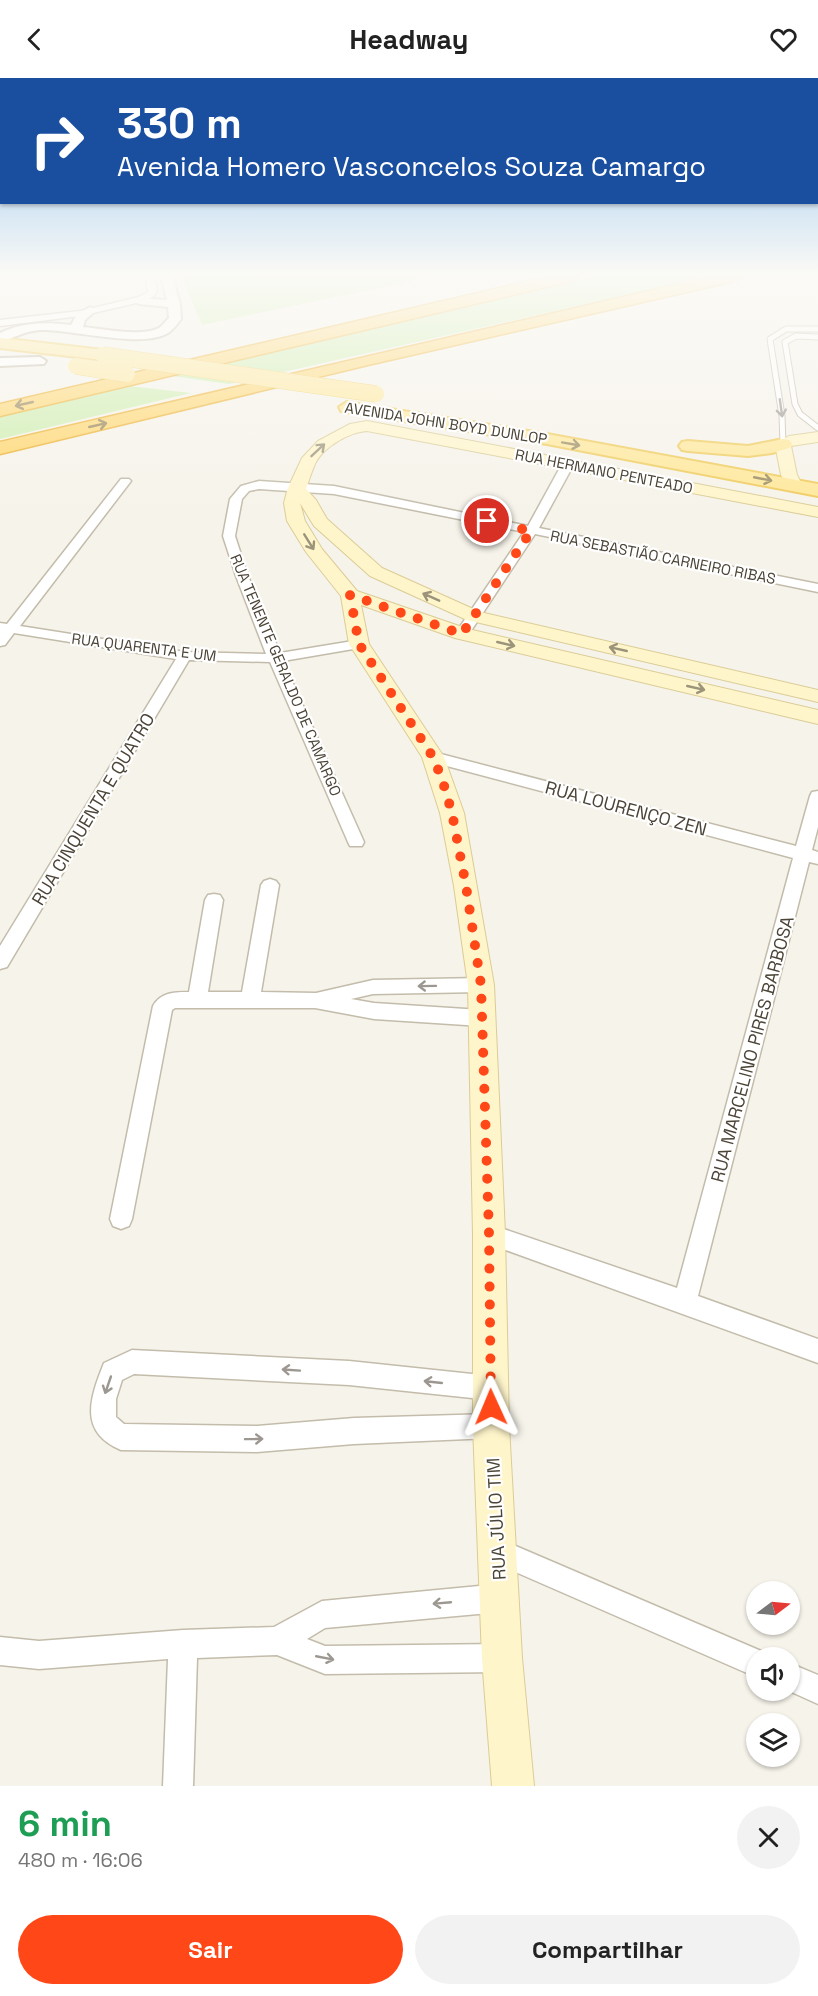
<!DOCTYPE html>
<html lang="pt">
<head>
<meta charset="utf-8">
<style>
  body { margin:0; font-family:"Space Grotesk",sans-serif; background:#f2f2f2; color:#222; height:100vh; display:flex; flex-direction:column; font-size:22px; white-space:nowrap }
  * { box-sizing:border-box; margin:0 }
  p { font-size:20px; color:#767676 }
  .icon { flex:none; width:33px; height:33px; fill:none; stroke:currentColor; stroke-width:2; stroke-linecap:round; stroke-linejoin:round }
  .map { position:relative; height:1708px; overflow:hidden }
  .sheet { display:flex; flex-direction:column; background:#fff; flex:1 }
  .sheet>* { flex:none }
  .guide { position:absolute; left:0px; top:0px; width:819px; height:126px; box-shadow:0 2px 4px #0004; background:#1a4fa0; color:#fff; overflow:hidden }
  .needle { width:39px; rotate:74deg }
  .buttons { position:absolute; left:746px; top:1503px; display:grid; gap:12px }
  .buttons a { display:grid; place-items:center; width:54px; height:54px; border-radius:50%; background:#fff; box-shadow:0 2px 4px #0004; font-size:30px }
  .pin { position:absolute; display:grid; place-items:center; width:51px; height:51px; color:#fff; margin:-26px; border:3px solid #fff; border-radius:50%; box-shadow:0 2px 6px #0007 }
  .me { position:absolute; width:66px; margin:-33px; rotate:359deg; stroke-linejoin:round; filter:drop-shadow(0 0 4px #0008) }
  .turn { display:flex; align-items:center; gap:21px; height:126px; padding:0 18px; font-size:27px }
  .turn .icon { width:78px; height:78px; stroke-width:2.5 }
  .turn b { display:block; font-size:42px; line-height:51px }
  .round { display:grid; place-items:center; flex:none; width:63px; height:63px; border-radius:32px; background:#f2f2f2 }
  .summary { display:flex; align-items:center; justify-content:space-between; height:102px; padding:0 18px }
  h1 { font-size:36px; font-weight:700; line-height:45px; color:#1e9e55 }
  .primary-button { display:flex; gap:12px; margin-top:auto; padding:12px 18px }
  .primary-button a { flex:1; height:69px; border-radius:36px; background:#ff4718; color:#fff; font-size:24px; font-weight:700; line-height:69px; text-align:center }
  .primary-button a+a { background:#f2f2f2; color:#222 }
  header { display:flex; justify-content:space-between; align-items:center; height:78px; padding:0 18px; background:#fff; font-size:27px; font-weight:700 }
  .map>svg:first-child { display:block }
  .green { fill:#ceeeaf }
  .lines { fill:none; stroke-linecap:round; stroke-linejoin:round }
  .service-casing { stroke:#c3bcab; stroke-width:7 }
  .minor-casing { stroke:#c3bcab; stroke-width:3 }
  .tertiary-casing { stroke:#c3bcab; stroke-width:4 }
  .secondary-casing { stroke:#dbcc96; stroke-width:2 }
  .primary-casing { stroke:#f0cc5e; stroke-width:4 }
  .motorway-casing { stroke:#edb12d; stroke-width:3 }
  .service { stroke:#fff; stroke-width:5 }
  .minor { fill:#fff; fill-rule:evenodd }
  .tertiary { fill:#fff; fill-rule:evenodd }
  .secondary { fill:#fff5cb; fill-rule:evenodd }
  .primary { fill:#ffe89a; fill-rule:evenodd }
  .motorway { fill:#ffd66c; fill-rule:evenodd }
  .primary-bridge-casing { stroke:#f0cc5e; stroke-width:17; stroke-linecap:butt }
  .primary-bridge { stroke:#ffe89a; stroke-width:16 }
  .oneway { stroke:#937e4c }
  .oneway2 { stroke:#9c9891 }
  .oneway3 { stroke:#9c8e64 }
  .oneway4 { stroke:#9c947a }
  .route { stroke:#ff4718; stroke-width:10; stroke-dasharray:0 18 }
  .labels { text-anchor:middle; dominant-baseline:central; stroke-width:4.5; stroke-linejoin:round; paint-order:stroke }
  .far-street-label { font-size:15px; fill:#4b4437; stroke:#fff }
  .street-label { font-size:18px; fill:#4b4437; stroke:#fff }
</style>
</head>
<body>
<header><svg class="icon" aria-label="back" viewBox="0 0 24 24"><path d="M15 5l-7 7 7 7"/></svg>Headway<svg class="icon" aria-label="heart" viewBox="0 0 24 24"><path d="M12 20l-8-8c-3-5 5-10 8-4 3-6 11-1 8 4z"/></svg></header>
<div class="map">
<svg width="818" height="1708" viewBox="0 0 818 1708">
  <rect width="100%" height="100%" fill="#f6f3ea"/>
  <path class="green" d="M181,198H436L202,247Z
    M598,198H711L229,306L172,298Z
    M129,308L191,315L0,361V338Z"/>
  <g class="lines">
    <g class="service-casing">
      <path id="service" d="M818,259L796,258L785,264L795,326L800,336L818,350
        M783,366L782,338L770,261L786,251H818"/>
    </g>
    <g class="minor-casing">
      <path id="minor" d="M146,198H154L157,212L154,218L145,223L80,238L0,248V242L80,233L139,219L148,214Z
        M568,383L574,386L539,450L818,506V514L535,456L467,559L462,560L455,556L524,454L334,416L259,411L249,413L242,421L235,458L248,498L280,575L359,562L366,566L359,570L283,583L364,764L362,768H350L348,764L270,584L189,582L7,889L0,891V868L176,581L14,555L5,567L0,568V545L7,546L121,401H129L131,403L20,548L185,574L266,576L236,498L223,458L230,421L241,408L259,403L334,408L528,448L562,386Z
        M433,674L796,768L810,718L812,714L818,713V749L812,772L818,774V786L809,784L698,1218L818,1261V1285L489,1166L481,1163L478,1156L481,1149L489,1146L677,1210L793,780L428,683L425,679L428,675Z
        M270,801L276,803L279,807L261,914L316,915L373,902L481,900L488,902L490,907L488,912L481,914L373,916L351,921L374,925L481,932L488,935L491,940L488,945L481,948L374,941L315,930H175L172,932L132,1141L129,1148L121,1151L113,1148L110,1141L153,928C161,914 175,914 189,914L205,822L208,817L214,816L220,817L223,822L208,914H242L261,807L264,803Z
        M132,1272L349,1283L491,1298L500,1301L503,1310L500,1319L491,1322L349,1307L134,1296L122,1302L116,1321V1339L124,1346L257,1348L354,1340L491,1336L500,1339L503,1348L500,1357L491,1360L354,1366L257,1374L121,1372C78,1354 90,1320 104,1285Z
        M497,1460L766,1575L768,1580H756V1599L488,1482L484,1473L488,1464Z
        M500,1506L510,1510L514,1520L510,1530L500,1534L325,1550L307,1561L325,1568L502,1566L512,1570L516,1580L512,1590L502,1594L325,1596L277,1577L197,1580L193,1708H163L168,1581L39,1591L0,1587V1559L39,1563L183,1552L274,1549L322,1523Z
        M789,1585L818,1597V1626L787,1612H789Z"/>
    </g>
    <g class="tertiary-casing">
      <path id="tertiary" d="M161,198H172L180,226L181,241C178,245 173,252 168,255C141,271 72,251 40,252C24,253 14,260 0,264V255C22,244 47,244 71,247L76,238L90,229L96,232L85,242L83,249C103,251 141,259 159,250C162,248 166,243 169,240L168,229L139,226L133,223L139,220L167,222Z
        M40,279L46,283L44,286L0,288V280Z"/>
    </g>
    <g class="secondary-casing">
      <path id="secondary" d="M367,343L818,429V439L367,353C350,354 325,368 316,384C312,392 309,402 306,411L316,422L327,441L382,490L480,534L818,612V624L467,542L370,498L314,448L300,425L305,443L322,471L357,513L468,551L818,632V646L455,560L361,527L369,566L444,679L464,735L494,907L505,1156L509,1348L522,1580L534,1708H492L482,1580L473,1348V1156L468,907L454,808L440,735L422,679L349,566L341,518L306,474L287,443L284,425L288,410L302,380L318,363L350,346Z
        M818,354V364L791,368L797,397L803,408L801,412H789L781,397L775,366L789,358Z"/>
    </g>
    <g class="primary-casing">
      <path id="primary" d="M0,260L103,272L111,277L103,282L0,270Z
        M347,324L547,356L818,406V418L547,366L341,333L339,329Z
        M783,361L789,362L792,366L789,370L772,375L748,378L688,373L682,372L679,368L682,364L688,363L748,368Z"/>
    </g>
    <g class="motorway-casing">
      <path id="motorway" d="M551,198H580L572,203L0,338V326Z
        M713,198H743L735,203L368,287L0,376V364Z"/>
    </g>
    <use href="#service" class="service"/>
    <use href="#minor" class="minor"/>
    <use href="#tertiary" class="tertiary"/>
    <use href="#secondary" class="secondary"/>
    <use href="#primary" class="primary"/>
    <use href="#motorway" class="motorway"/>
    <g class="primary-bridge-casing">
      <path id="primary-bridge" d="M103,277L376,316
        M76,288L127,296"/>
    </g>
    <use href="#primary-bridge" class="primary-bridge"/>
  </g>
  <defs><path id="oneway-shaft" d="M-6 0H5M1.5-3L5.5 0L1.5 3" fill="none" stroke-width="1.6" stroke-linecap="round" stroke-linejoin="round" transform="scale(1.5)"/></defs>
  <g class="oneway">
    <use href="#oneway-shaft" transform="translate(24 326) rotate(167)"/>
    <use href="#oneway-shaft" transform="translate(98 347) rotate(-13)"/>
  </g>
  <g class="oneway2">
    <use href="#oneway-shaft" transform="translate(781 330) rotate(82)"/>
    <use href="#oneway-shaft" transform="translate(427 908) rotate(179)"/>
    <use href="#oneway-shaft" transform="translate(291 1292) rotate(-176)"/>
    <use href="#oneway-shaft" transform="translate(433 1304) rotate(-174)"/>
    <use href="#oneway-shaft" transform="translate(108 1307) rotate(109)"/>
    <use href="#oneway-shaft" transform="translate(254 1361) rotate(-1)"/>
    <use href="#oneway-shaft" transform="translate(442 1525) rotate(175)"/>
    <use href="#oneway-shaft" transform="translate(325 1580) rotate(11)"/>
  </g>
  <g class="oneway3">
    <use href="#oneway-shaft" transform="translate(571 366) rotate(10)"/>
    <use href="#oneway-shaft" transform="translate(763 401) rotate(11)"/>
  </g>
  <g class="oneway4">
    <use href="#oneway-shaft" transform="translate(318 372) rotate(-43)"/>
    <use href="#oneway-shaft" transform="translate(309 464) rotate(58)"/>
    <use href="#oneway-shaft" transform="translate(431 519) rotate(-156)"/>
    <use href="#oneway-shaft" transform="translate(506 566) rotate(13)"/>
    <use href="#oneway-shaft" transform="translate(618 571) rotate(-167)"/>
    <use href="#oneway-shaft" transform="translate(696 610) rotate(13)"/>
  </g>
  <linearGradient id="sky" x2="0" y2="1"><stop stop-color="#8bbfee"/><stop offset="0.45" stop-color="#fbfaf6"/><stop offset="1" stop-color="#fbfaf6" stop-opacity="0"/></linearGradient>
  <rect width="818" height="437" fill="url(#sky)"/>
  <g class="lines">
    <path class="route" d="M487,443L531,453L462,556L350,517L359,566L433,679L442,701L452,735L466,808L481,907L489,1156L491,1329"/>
  </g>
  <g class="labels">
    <g class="far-street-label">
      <text transform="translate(446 345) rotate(9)">AVENIDA JOHN BOYD DUNLOP</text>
      <text transform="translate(604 393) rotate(11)">RUA HERMANO PENTEADO</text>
      <text transform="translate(663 479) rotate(11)">RUA SEBASTIÃO CARNEIRO RIBAS</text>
      <text transform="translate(144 569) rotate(7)">RUA QUARENTA E UM</text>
      <text transform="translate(286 597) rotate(67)">RUA TENENTE GERALDO DE CAMARGO</text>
    </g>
    <g class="street-label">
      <text transform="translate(626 730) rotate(15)">RUA LOURENÇO ZEN</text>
      <text transform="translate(93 731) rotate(-59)">RUA CINQUENTA E QUATRO</text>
      <text transform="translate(752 971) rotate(-75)">RUA MARCELINO PIRES BARBOSA</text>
      <text transform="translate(496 1441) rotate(-93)">RUA JÚLIO TIM</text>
    </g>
  </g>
</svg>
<div class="buttons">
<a><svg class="needle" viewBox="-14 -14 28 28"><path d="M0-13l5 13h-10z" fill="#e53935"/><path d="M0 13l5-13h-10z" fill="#767676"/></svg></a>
<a><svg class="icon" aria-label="sound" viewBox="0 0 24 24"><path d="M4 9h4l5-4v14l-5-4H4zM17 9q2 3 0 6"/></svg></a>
<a><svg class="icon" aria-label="layers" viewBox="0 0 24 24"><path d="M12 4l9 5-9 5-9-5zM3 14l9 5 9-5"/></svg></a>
</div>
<div class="pin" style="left:487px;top:443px;background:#d93025"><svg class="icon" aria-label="arrive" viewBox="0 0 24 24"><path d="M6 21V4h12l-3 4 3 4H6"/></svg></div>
<svg class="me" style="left:491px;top:1329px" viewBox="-20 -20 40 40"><path d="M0-17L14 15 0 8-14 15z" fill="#ff4718" stroke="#fff" stroke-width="4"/></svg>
<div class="guide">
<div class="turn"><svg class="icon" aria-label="right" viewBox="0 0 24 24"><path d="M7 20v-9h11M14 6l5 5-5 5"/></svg><div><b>330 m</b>Avenida Homero Vasconcelos Souza Camargo</div></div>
</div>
</div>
<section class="sheet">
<div class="summary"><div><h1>6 min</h1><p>480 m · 16:06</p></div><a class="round"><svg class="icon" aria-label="close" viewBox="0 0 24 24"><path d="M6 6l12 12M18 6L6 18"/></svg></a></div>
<div class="primary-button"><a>Sair</a><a>Compartilhar</a></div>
</section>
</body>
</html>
